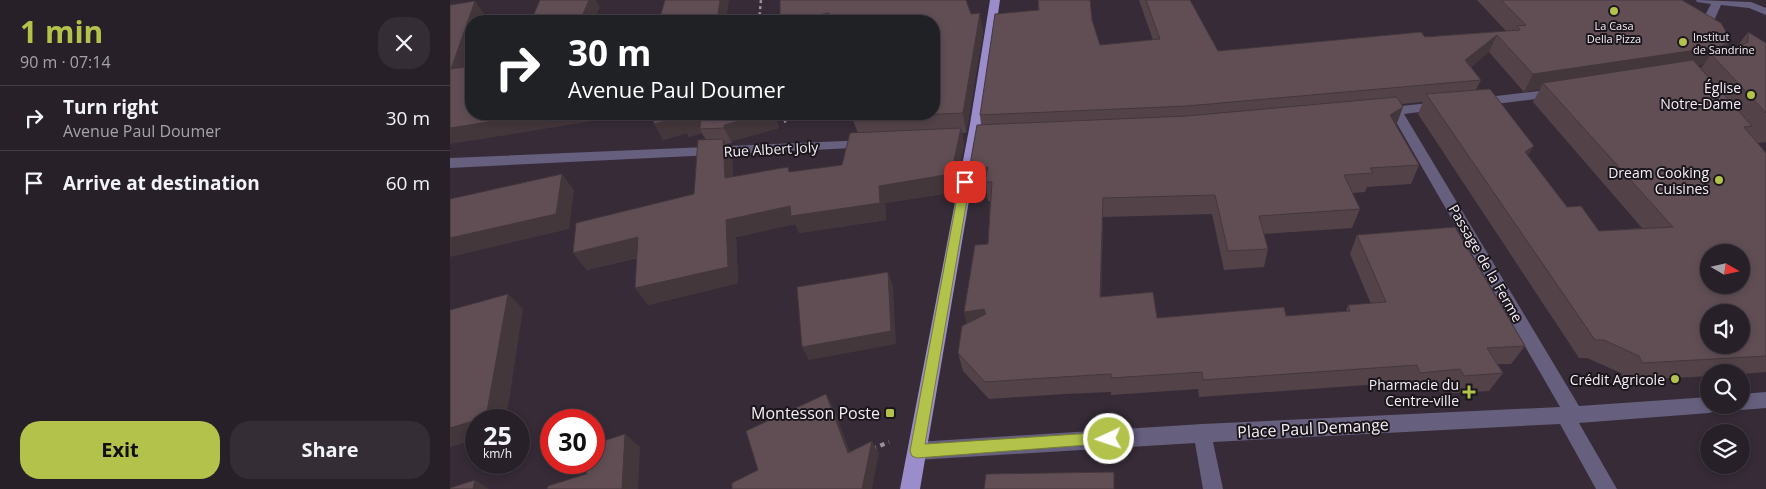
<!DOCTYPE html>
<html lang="en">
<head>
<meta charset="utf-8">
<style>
  body { margin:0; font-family:"Open Sans",sans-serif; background:#342d35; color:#f1f3f6; height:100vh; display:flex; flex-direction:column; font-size:19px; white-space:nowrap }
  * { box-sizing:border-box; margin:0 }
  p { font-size:16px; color:#a5a3a8 }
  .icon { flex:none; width:28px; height:28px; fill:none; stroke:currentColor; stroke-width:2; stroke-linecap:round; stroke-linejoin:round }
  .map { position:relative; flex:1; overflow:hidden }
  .side { display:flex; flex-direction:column; background:#282029; width:450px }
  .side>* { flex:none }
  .guide { position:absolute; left:15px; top:15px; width:475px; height:105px; border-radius:20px; box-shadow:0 2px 8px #0003,0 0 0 1px #443e46; background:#202124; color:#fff; overflow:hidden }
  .needle { width:32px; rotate:99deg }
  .controls { position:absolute; left:1250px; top:244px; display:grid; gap:10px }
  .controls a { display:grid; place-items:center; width:50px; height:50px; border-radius:50%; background:#282029; box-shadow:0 2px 8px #0003,0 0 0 1px #443e46; font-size:25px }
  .speed { position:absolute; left:15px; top:409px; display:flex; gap:10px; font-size:25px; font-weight:700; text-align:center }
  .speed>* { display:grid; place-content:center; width:65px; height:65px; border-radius:50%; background:#282029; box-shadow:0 2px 8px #0003,0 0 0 1px #443e46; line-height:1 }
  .speed small { font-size:12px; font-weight:400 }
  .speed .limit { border:8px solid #d22; background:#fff; color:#111 }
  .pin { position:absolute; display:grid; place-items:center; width:42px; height:42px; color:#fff; margin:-21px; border-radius:10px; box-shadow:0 2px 8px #0006 }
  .me { position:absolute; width:55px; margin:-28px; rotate:267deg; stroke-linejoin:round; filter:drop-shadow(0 0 4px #0008) }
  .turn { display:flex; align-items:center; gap:18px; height:105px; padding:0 20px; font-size:22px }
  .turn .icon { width:65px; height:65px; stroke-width:2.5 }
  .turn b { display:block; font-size:35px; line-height:42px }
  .round { display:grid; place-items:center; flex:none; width:52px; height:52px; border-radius:20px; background:#342d35 }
  .overview { display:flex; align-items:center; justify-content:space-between; height:85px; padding:0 20px }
  h1 { font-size:30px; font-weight:700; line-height:38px; color:#b2c24b }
  .cta { display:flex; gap:10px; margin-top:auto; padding:10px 20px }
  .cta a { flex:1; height:58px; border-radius:20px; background:#b2c24b; color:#111; font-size:20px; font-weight:700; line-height:58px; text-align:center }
  .cta a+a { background:#342d35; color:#f1f3f6 }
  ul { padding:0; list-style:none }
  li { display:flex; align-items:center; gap:15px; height:65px; padding:0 20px; border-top:1px solid #443e46 }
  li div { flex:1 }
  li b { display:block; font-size:19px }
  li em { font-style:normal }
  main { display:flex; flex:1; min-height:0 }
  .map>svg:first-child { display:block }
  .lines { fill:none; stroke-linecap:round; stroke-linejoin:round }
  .path-far1 { stroke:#9b919b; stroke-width:2.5; stroke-dasharray:3 3; stroke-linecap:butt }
  .path { stroke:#9b919b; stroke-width:4; stroke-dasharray:4.5 4.5; stroke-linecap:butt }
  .minor { fill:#665f7e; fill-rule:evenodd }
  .major { fill:#9b8dcb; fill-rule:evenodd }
  .wall { fill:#534349; fill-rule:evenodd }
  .shaded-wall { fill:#44373c }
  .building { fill:#614e55; stroke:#44373c; fill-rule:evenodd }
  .route { fill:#b2c24b; stroke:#747e31 }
  .poi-dot { fill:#b2c24b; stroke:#1b161b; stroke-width:2 }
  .labels { text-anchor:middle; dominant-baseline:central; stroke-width:4; stroke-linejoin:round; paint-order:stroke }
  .far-poi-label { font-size:11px; fill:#f6eef6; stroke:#1b161b }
  .poi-label { font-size:14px; fill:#f6eef6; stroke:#1b161b; text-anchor:end }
  .street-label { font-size:14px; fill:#f6eef6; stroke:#1b161b }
  .near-poi-label { font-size:16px; fill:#f6eef6; stroke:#1b161b; text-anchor:end }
  .near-street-label { font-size:16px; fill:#f6eef6; stroke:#1b161b }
</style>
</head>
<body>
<main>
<section class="side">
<div class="overview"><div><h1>1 min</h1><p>90 m · 07:14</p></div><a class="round"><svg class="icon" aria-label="close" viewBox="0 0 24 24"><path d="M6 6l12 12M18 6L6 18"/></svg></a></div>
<ul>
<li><svg class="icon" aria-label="right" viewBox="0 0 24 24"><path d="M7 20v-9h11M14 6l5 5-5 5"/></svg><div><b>Turn right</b><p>Avenue Paul Doumer</p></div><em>30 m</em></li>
<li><svg class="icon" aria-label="arrive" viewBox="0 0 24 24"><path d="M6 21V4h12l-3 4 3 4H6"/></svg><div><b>Arrive at destination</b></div><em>60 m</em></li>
</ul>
<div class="cta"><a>Exit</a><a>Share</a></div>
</section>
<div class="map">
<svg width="1316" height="489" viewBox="0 0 1316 489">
  <rect width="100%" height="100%" fill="#362b37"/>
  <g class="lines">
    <path class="path-far1" d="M309,21L311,0
      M333,114L336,125"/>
    <path class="path" d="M422,449L439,442"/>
    <path class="minor" d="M1246,0L1301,2L1316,8V15L1299,8L1271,5L1263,23L1268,33L1262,36L1258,35L1251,23L1261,4L1247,2Z
      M1106,89L1112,93L1110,96L1029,106L1023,102L1029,98Z
      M989,102L993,103L995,106L993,109L954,114L1129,406L1259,397V405H1268L1265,411L1259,413L1129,423L1167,489H1146L1110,424L763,442L773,489H753L745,443L467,460L460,457L458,451L460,445L467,442L752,424L1110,407L942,115L932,116L926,112L932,108Z
      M418,140L425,144L423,147L0,168V158Z
      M1316,392V408L1291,410L1283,405H1291V394Z"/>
    <path class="major" d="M540,0H550L532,124L470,489H450L520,124Z"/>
  </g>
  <path class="wall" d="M588,0L642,20L650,45L703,40L689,0H740L768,51L1056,31L1027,0H1232L1272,52L1279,51L1286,48L1298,32L1316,43V142L1308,143L1316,153V372L1291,374V372H1259V376L1174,381L1171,373L1137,358H1129L968,114L973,102L951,104L946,125L969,165L961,184L917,187L915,192L902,193L910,209L902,228L814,234L818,249L814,267L774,270L762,214L653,217L651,297L707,318L836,316L896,311L898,305L921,304L900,254L907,235L1075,346L1061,364H1047L1053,373L1039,391L1002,393L998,386L960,390L957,382L749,397L748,389L661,395V392L614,394L539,399L513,371L508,353L517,323L514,312L538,244L540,201H538L536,187L523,189L531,125L530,115L588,10ZM1039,52L1074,92L1090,89L1083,102L1192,228L1149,231L1117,207L1078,156L1026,90L1031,80L1021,67ZM1254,64L1251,68L1248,65Z
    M521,14L533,32L516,133H512L514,145L505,192L435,203L436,220L349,233L345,224L286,237L288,283L198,305L187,258L137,270L123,253L244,194L256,140L252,133L239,137L237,133L213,140L202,114H325L329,128L282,141V143L276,144L282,156L283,177L341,172L392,165L408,133L402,118Z"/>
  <path class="shaded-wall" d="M134,0H146L150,7L144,21H130Z
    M270,0H279L276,21H267Z
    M25,1L35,15L33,21H21V56L12,84L1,69Z
    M379,13L381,21H330Z
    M530,13L533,32L516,133L513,113Z
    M423,16L424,21H390Z
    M1047,35L1039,52L1008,77L1015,60Z
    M1279,43L1266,59L1261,54L1254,64L1098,88L1093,83L1090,89L1074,92L1083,74Z
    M953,107L946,126L940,115Z
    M89,114H158L156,119L0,144V128Z
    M316,114H325L329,128L282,141V143L274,128V125Z
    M251,116L250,129L252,133L239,137L237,133L213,140L204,124L229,118Z
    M511,128L514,145L505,192L435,203L436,220L349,233L345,224L286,237L288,283L198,305L185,288L276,220L429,186Z
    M273,139L282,156L284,196L275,178Z
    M1084,146L1072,165L1075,152Z
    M538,167L535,182L536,187L523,189L519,170Z
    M112,174L124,190L119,229L0,257V238Z
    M653,198V217L651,315L650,297Z
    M188,237L201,254L137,270L123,253Z
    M438,272L443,286L446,344L359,360L352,347Z
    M58,294L73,309L56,420H27Z
    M534,309L538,327L518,330L514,312Z
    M376,394L383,407L405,465L398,453Z
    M26,420V439L0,447V428Z
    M175,434L190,447L188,489H172Z
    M422,441L429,453L422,489H412Z
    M25,480L39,489H23Z"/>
  <path class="building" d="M90,0H139L130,21H81Z
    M215,0H270L267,21H188L187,17L211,14Z
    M330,0H516L521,14L530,13L513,113L402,118L404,114H484V21H423V16L390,21H379V13L330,21Z
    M588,0H640L642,20L650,45L710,39L696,0H740L768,51L971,32L975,37L1070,30L1067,26L1076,25L1051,0H1232L1271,23L1278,35L1279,43L1267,47L1083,74L1047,35L1015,60L1031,80L737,106L530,115L545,14L589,10Z
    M25,1L1,69L21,66V114H89L0,128V5Z
    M1298,32L1316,43V113L1261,54L1279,51L1298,42Z
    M1243,60L1302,126L1294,127L1316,153V356L1192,363L1189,356L1154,340H1145L976,94L1040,89L1084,146L1075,152L1117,207L1131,206L1149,231L1223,227L1093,83ZM1259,252H1291V285H1259ZM1259,312H1291V345H1259Z
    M947,97L953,107L940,115L969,165L920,168L923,173L894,175L910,209L809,216L818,249L778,251L765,195L653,198L650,297L703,292L707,318L834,307L836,316L900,311L898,305L936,302L907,235L1005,227L1075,346L1037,348L1053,373L1014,376L1010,369L970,373L967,365L753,380L752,372L661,378V374L612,377L535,382L508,353L512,326L536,314L534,309L514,312L525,245L538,244L542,182H535L538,167L519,170L527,125L737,116Z
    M202,114H316L274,125V128L250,129L251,116L230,121L229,118L204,124Z
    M511,128L501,174L429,186L430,203L341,216L340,206L276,220L278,267L185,288L188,237L123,253L126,223L244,194L248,140L273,139L275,178L338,167L339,172L392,165L400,133Z
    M112,174L106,214L0,238V199Z
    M438,272L441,331L352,347L347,287Z
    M58,294L36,417L0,428V310Z
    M376,394L398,453L422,441L412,489H282V483L308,470L296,431Z
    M175,434L172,489H97L98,486L136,474L138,462H144V444Z
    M664,472V489H534L536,474Z
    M25,480L23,489H0V488Z"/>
  <path class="route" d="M515,178L520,182L475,444L659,432L664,434L666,439L664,443L467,458L462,456L460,451L510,182Z"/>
  <g class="poi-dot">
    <circle cx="1164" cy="11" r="5"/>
    <circle cx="1233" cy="42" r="5"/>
    <circle cx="1301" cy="95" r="5"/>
    <circle cx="1269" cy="180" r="5"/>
    <circle cx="1225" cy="379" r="5"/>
    <path d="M1016.5 384.5h5v5h5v5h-5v5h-5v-5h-5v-5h5z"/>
    <rect x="435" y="408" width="10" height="10" rx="2.5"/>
  </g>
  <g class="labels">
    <g class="far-poi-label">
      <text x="1164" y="25">La Casa<tspan x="1164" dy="13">Della Pizza</tspan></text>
      <text x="1243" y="36" text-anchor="start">Institut<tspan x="1243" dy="13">de Sandrine</tspan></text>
    </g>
    <g class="poi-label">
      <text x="1291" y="87">Église<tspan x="1291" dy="16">Notre-Dame</tspan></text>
      <text x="1259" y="172">Dream Cooking<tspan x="1259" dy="16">Cuisines</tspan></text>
      <text x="1215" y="379">Crédit Agricole</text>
      <text x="1009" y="384">Pharmacie du<tspan x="1009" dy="16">Centre-ville</tspan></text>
    </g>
    <g class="street-label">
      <text transform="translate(321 149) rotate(-3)">Rue Albert Joly</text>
      <text transform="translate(1036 263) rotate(60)">Passage de la Ferme</text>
    </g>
    <g class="near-poi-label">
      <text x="430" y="413">Montesson Poste</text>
    </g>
    <g class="near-street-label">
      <text transform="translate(863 428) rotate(-3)">Place Paul Demange</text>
    </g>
  </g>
</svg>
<div class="controls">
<a><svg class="needle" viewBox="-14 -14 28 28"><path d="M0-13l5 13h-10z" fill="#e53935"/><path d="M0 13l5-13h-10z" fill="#a5a3a8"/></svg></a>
<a><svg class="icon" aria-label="sound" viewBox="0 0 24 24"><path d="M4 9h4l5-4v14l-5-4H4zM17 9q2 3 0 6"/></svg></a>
<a><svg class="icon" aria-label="search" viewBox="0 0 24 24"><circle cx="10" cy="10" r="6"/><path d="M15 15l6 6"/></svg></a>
<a><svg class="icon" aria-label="layers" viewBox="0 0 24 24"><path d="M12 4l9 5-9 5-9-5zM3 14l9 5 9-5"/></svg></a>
</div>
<div class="speed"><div>25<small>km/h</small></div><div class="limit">30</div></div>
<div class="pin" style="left:515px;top:182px;background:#d93025"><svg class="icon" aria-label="arrive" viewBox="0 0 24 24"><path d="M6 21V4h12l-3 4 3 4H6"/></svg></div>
<svg class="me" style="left:659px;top:439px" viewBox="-20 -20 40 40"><circle r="17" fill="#b2c24b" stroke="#fff" stroke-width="3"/><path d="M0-11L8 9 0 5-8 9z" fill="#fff"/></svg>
<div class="guide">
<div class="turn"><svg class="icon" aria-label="right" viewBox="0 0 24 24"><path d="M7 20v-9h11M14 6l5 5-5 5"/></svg><div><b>30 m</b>Avenue Paul Doumer</div></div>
</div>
</div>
</main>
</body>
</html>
